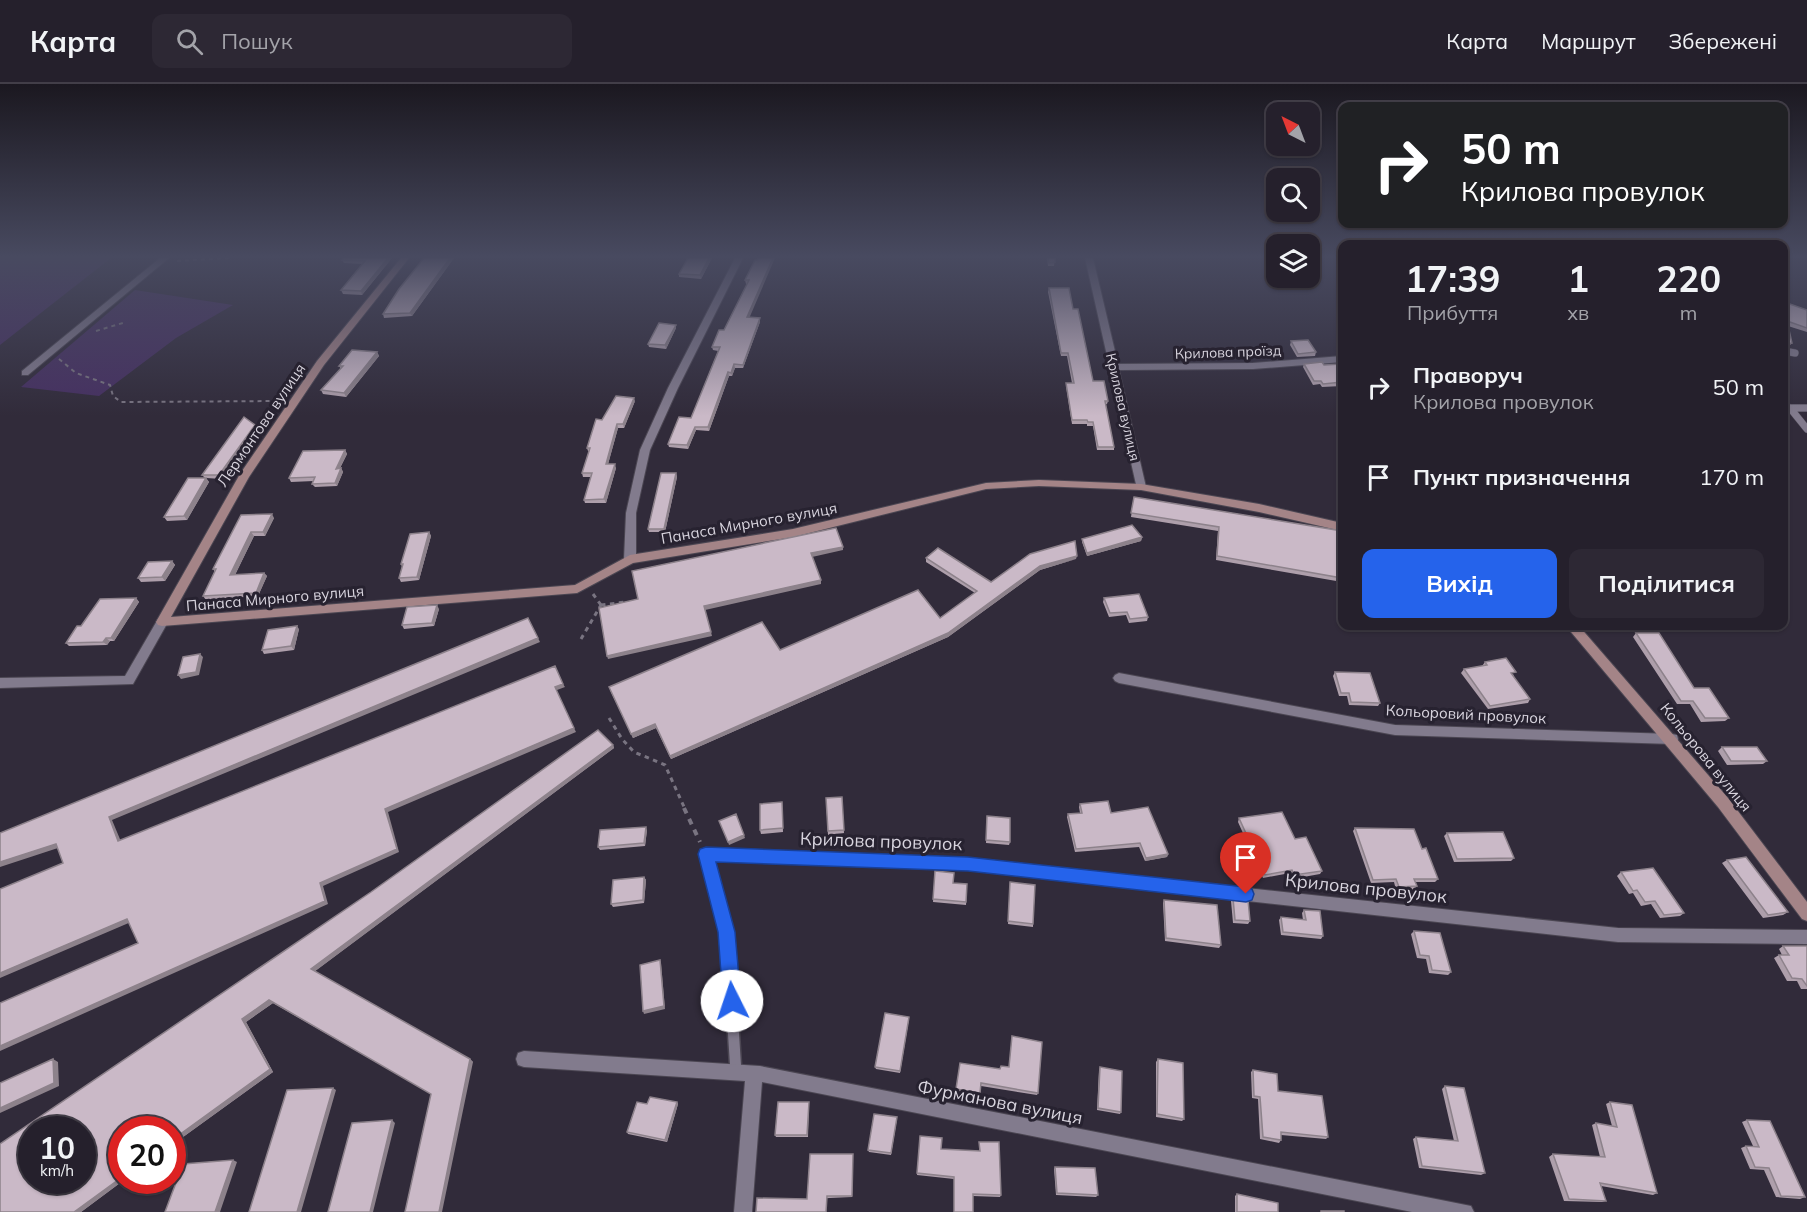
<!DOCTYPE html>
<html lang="uk">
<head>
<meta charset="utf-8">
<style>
  body { margin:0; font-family:Mulish,sans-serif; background:#2d2834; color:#f1f3f6; height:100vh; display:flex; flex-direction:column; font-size:22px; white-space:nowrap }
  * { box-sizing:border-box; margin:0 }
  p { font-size:20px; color:#a3a3a9 }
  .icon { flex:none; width:33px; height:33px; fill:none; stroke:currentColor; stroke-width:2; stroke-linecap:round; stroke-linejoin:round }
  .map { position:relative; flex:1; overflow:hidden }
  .drawer { position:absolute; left:1338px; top:156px; width:450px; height:390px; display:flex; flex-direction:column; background:#25202c; border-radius:12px; box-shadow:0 2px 4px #0004,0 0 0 2px #423e48 }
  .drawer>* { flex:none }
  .hud { position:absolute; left:1338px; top:18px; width:450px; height:126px; border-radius:12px; box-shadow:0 2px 4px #0004,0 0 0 2px #423e48; background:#202124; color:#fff; overflow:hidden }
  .needle { width:39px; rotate:318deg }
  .buttons { position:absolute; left:1266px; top:18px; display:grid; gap:12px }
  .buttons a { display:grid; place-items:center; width:54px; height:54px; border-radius:12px; background:#25202c; box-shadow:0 2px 4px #0004,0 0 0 2px #423e48; font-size:30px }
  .speed { position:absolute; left:18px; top:1032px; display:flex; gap:12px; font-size:30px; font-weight:700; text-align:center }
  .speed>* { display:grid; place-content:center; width:78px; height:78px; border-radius:50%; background:#25202c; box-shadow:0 2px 4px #0004,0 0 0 2px #423e48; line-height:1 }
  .speed small { font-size:15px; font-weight:400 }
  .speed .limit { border:9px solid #d22; background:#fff; color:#111 }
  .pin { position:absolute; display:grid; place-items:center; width:51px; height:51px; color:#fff; margin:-62px -26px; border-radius:50% 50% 50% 0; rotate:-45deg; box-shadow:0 0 6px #0007 }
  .pin .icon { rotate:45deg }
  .me { position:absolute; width:66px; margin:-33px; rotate:356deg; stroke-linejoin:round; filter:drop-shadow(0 0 4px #0008) }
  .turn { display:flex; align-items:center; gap:21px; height:126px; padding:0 24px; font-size:27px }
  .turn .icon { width:78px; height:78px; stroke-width:2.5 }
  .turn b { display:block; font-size:42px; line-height:51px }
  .eta { display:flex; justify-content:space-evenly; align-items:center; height:102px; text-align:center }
  .eta b { font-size:36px; font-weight:700; line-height:42px }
  .cta { display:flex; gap:12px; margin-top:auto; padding:12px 24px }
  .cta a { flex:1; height:69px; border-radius:12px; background:#2563eb; color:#fff; font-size:24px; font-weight:700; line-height:69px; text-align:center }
  .cta a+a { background:#2d2834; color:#f1f3f6 }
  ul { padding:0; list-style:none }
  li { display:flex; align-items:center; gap:18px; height:90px; padding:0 24px }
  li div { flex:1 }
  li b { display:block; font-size:22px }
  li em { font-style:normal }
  header { display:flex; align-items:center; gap:36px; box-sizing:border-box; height:84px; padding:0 30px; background:#25202c; border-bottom:2px solid #423e48 }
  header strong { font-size:28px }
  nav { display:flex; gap:33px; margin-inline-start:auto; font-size:21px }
  .search { width:420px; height:54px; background:#2d2834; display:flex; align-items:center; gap:15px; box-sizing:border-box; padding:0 21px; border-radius:12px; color:#a3a3a9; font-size:22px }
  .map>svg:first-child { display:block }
  .green { fill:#463061 }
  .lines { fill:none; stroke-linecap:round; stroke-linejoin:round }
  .lane-far1-casing { stroke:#4b4652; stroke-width:8 }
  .lane-casing { stroke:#4b4652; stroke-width:14 }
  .street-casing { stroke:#4b4652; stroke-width:2 }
  .secondary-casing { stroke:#4b4652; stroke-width:2 }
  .path-far2 { stroke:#797481; stroke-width:2; stroke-dasharray:4 4; stroke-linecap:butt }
  .path-far1 { stroke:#797481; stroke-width:3; stroke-dasharray:4.5 4.5; stroke-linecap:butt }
  .path { stroke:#797481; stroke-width:4; stroke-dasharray:6 6; stroke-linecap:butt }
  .lane-far1 { stroke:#827b8d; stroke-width:7 }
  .lane { stroke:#827b8d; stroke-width:11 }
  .street { fill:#827b8d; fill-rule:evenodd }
  .secondary { fill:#a48487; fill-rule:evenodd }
  .wall { fill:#ae9fab }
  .shaded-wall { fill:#8d828b }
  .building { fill:#cab9c7; stroke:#8d828b; stroke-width:1.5; fill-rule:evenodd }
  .route { fill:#2563eb; stroke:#184099; stroke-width:1.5 }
  .labels { text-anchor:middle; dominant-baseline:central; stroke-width:6; stroke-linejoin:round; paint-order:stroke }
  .far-street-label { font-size:14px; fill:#d8d4de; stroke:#272230 }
  .street-label { font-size:15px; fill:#d8d4de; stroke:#272230 }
  .near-street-label { font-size:18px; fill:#d8d4de; stroke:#272230 }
</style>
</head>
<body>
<header>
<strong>Карта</strong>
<div class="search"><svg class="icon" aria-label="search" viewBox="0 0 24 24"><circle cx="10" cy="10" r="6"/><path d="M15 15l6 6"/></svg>Пошук</div>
<nav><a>Карта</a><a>Маршрут</a><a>Збережені</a></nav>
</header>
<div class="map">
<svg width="1807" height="1128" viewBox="0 0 1807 1128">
  <rect width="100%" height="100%" fill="#312b3a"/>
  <path class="green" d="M0,174H111L0,261Z
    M135,206L233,221L176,254L99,312L21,303Z"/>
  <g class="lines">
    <g class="lane-far1-casing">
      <path id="lane-far1" d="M1784,267L1795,269
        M1790,324L1807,345
        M1790,324H1807"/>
    </g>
    <g class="lane-casing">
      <path id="lane" d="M706,770L727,848L736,989"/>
    </g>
    <g class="street-casing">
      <path id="street" d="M160,174H169L28,291H22V287Z
        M735,174H743L678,304L650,366L636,429V475L630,479L626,478L624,475L626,429L640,366L668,304Z
        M1085,174H1093L1118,280L1253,279L1342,272V278L1253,285L1119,286L1146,403L1141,406L1137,405Z
        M162,534L168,538L133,600L0,604V594L125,592L158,535Z
        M1119,589L1395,641L1672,650L1677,651L1678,655L1677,659L1672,660L1395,651L1119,599L1115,597L1113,594L1115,591Z
        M706,764L968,774L1618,844L1807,846V860L1618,858L968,786L706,776L701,774L699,770L701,766Z
        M524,967L760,982L1441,1116L1471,1122L1474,1128H1412L762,998L752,1128H734L745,997L524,983L518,981L516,975L518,969Z"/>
    </g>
    <g class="secondary-casing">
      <path id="secondary" d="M401,174H409L324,281L249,393L171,533L575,501L630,471L793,445L986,399L1039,396L1141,400L1259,420L1342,439V447L1259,428L1141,406L1039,402L986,405L793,453L633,479L577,509L162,542L158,541L156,538L240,390L317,277Z
        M1566,542H1579L1728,714L1807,818V837L1802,835L1718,723Z"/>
    </g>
    <path class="path-far2" d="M177,177L229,174
      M96,247L126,238
      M59,275L76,289L110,301L113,312L121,318L280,317"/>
    <path class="path-far1" d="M593,510L601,521
      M601,521L626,518
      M581,555L601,521
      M609,634L622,655L634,668L665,681L685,725"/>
    <path class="path" d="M684,724L700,758"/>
    <use href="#lane-far1" class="lane-far1"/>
    <use href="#lane" class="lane"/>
    <use href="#street" class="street"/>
    <use href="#secondary" class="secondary"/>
  </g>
  <path class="wall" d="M344,174H392L362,211L343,210L341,206L362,180L344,179L342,176Z
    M424,174H454L412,232L384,234L383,230Z
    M688,174H712L701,195L679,193V190Z
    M1047,174H1055L1054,182H1048Z
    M755,176L749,233L760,234V238L743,284H735L732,292H729L709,347L696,346L688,365L669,363L668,360L691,334L718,267L713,266L712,263L724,246L747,200H746L745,196Z
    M1049,204L1073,225L1093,297L1108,317L1107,320H1105L1114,363V366H1097L1093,342H1087V340H1072L1066,302V299H1072L1067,272H1061L1048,208Z
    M1784,218L1807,226V248L1788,242L1792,259L1789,262L1784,263Z
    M676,241V244L666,265L649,263L648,260Z
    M1291,257L1316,268L1315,272L1297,273L1290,261Z
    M377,268L379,272L346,313L323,310L321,306L341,285L339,282Z
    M1304,280L1324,281L1342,280V302L1322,303L1320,300L1313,301L1303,283Z
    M635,317L624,344H618L608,380L616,384L606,419H585L584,416L591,393H583L582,389L589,367H588L587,364Z
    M255,341L257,345L222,395L206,394L209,398L187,436L167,437L164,433L205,394L202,391Z
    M345,366L347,370L340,384H341L343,388L337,402L315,403L312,400L314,397L291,398L289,394Z
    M676,389L677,393L665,448H649L648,445Z
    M1134,413L1342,447V498L1216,476L1218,447L1131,433Z
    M241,431L274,434L265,452H254L235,491L264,489L267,492L258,512L206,516L203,512L215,488L213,485Z
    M429,448L431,452L419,496L401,498L399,494L402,483L401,480Z
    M1142,453L1141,457L1087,472L1082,458V455Z
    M926,474L991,498L1076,475L1040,486L948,553L671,675L656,644L633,654L610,606L780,566L940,534L975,509L926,478Z
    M172,477L175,481L165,497L141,498L138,494Z
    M136,514L139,518L114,557H110L107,561L69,562L66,559L81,542Z
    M1104,514L1148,533L1147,537L1129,539L1126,531L1109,533L1103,518Z
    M439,525L434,542L404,545L402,541Z
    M299,545L294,566L264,570L262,566Z
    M1636,549L1694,604L1729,634L1725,637L1701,638L1690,620H1677L1633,553Z
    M1485,578L1514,591L1513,592L1530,615L1528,619L1488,625L1461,589L1464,585L1482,582Z
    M1335,588L1380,619L1378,622L1349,621L1347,612H1339L1333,592Z
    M613,661L614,664L315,887L470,975L473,978L431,1010L273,919L246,938L273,988L172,1061V1046L124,1096L81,1128H0V1060Z
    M1722,663L1767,677L1763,680L1727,681L1718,667Z
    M842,713L844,749L828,751L826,714Z
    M782,718L783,748L761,750L760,746Z
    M1080,720L1111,729L1168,770L1167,773L1145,777L1139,763L1075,768L1067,733L1068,730L1080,729L1079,723Z
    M987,732L1010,758L1009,761L986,759Z
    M1239,734L1295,755L1322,787L1320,790L1292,795L1290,789L1263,794L1238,738Z
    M1355,744L1422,765L1438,795L1435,798H1415L1417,802L1414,806H1396L1394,798L1371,799L1353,747Z
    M647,746L645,762L600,766L598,763Z
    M1447,749L1514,774L1511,777L1454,778L1444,752Z
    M1727,776L1788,828L1783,831L1763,834L1722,779Z
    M935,787L953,799L967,800L966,821L933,818Z
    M1621,788L1684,829L1680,832L1660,834L1651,820L1641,822L1633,809L1629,810L1617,792Z
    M644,793L646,796L644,819L613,823L611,820Z
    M1010,802L1033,840V843L1008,840Z
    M1233,814L1250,837L1248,840L1233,839L1231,817Z
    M1164,816L1221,861L1219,864L1165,857L1163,819Z
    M1304,826L1323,852L1321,855L1281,851L1279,836L1281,833L1303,836L1302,829Z
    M1414,847L1451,888L1448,891L1429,889L1426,875L1417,874L1411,850Z
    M1783,862H1807V905H1801L1797,897H1787L1774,874L1779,871H1782L1779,865Z
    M909,935L900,989L876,985L875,983Z
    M1158,975L1184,1035L1182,1037L1156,1033V978Z
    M960,979L1038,1009L1037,1011L981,1002L980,1011L956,1007Z
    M1100,983L1121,1028L1120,1030L1097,1026L1099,986Z
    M1253,986L1278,1007L1328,1053L1326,1055L1281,1051V1056L1279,1059L1260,1055L1258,1015L1252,1014L1251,988Z
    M1445,1002L1485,1089L1481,1091L1419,1084L1413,1055L1416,1053L1454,1057L1442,1005Z
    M677,1018L678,1020L667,1058L628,1050L627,1048L647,1020Z
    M809,1018L808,1053H776L775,1051Z
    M1610,1018L1657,1109L1653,1111L1601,1102L1606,1117L1602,1118L1564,1117L1549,1073L1553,1070L1600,1073L1592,1041L1596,1039L1612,1042L1606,1020Z
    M897,1035L891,1071L869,1068L868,1066Z
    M1747,1036L1805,1113L1800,1115L1776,1113L1764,1086L1750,1085L1741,1064L1746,1062H1753L1742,1038Z
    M920,1052L941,1065L979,1067V1058L1001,1111L1000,1113L973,1112L954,1095L917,1091Z
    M853,1070L852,1113L807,1115Z
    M1055,1083L1098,1111L1096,1113L1056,1111L1054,1085Z
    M1237,1110L1278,1128H1235V1112Z"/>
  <path class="shaded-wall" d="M388,174H392L362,211L361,207Z
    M450,174H454L412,232L410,229Z
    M709,174H712L701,195L700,191Z
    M773,174H775L748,237L747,233Z
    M760,234V238L743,284V281Z
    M676,241V244L666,265L665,261Z
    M377,268L379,272L346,313L344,309Z
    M734,280L735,284L732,292L731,289Z
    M728,288L729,292L709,347L708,343Z
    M634,314L635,317L624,344L623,340Z
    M617,340L618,344L607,384L606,380Z
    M255,341L257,345L222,395L219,391Z
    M695,343L696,346L688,365L687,361Z
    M345,366L347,370L338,388L336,385Z
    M615,380L616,384L606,419L604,415Z
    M341,384L343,388L337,402L335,399Z
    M676,389L677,393L665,448L664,445Z
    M206,394L209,398L187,436L184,432Z
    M272,430L274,434L265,452L263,448Z
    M251,448L254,452L233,495L230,491Z
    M429,448L431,452L419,496L417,493Z
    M1142,453L1141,457L1087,472V469Z
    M843,463V466L812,473L811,469Z
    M1077,472L1076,475L1040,486L948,553L671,675L670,672L1040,482Z
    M172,477L175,481L165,497L162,493Z
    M264,489L267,492L258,512L256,509Z
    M821,496V500L705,526L704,522Z
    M136,514L139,518L114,557L111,554Z
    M437,521L439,525L434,542L432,539Z
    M297,542L299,545L294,566L291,562Z
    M711,548L712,552L608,575L607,572Z
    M106,554L110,557L107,561L103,558Z
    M538,554L540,558L112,736L122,760L118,757L109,733Z
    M200,570L203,573L199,591L181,595L178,591Z
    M563,600L565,603L557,606L555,603Z
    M655,640L656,644L633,654L631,650Z
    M574,644L576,648L388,728L399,768L323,802L328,820L0,967V962L320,799L385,725Z
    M613,661L614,664L314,888L311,885Z
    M646,743L647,746L645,762L644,759Z
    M744,751L745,754L729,761L728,758Z
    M56,760L61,763L0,783V778Z
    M1168,770L1167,773L1145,777L1146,774Z
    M644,793L646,796L644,819L643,816Z
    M127,835L131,838L0,894V889Z
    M660,876L661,879L665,925L644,930L643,927Z
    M269,916L273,919L246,938L273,988L172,1061V1056L242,935Z
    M53,975L58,978L59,1002L0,1029V1024Z
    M470,975L473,978L442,1128H439Z
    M333,1004L336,1006L301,1128H297Z
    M677,1018L678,1020L667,1058L665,1056Z
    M392,1036L395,1039L373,1128H370Z
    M233,1076L237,1078L220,1128H215Z
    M122,1093V1096H124L81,1128H74Z"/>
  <path class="building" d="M344,174H388L361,207L341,206L365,177L342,176Z
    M424,174H450L410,229L383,230L399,205Z
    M688,174H709L700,191L679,190Z
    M758,174H773L747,233L760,234L743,281L734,280L731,289L728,288L708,343H695L687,361L668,360L679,333L691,334L720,263H712L719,246H724L749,196H745L755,176H757Z
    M1048,174H1055V178L1049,179Z
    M1049,204H1069L1073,225H1078L1093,297H1104L1108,317H1105L1114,363H1098L1093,338H1088L1087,336H1072L1066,299H1074L1068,269H1061Z
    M1784,218L1807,226V244L1787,237L1792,259L1784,260Z
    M659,239L676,241L665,261L648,260Z
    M1308,256L1316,268L1298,270L1291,257Z
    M352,266L377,268L344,309L321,306L343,282H339Z
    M1322,278L1324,281L1342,280V298L1323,300L1321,297H1314L1304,280Z
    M616,312L634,314L623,340H617L606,380H615L604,415L584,416L592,389H582L590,364H587L596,335L602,336Z
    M244,333L255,341L219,391H202Z
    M345,366L336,385L341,384L335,399L312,400L315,393L289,394L303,367Z
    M661,389H676L664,445H648Z
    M188,394H206L184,432L164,433Z
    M1134,413L1342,447V494L1217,472L1219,443L1131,429Z
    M272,430L263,448H251L230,491L264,489L256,509L203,512L216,485H213L241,431Z
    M1132,441L1142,453L1087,469L1082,455Z
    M836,444L843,463L811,469L821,496L704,522L711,548L607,572L599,524L638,515L632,487Z
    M429,448L417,493L399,494L403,480H401L410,450Z
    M1075,457L1077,472L1040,482L948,549L670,672L655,640L631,650L609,603L762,538L780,566L918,506L940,534L977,507L926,474L938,464L991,498L1030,470Z
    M172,477L162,493L138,494L148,478Z
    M1139,510L1148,533L1130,535L1127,528L1110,529L1104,514Z
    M136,514L111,554H106L103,558L66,559L77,542H81L100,515Z
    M437,521L432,539L402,541L407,523Z
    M528,534L538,554L109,733L118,757L555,582L563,600L555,603L574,644L385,725L397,765L320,799L325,817L0,962V919L138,859L127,835L0,889V805L63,779L56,760L0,778V749Z
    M297,542L291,562L262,566L268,546Z
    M1636,549H1659L1694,604H1709L1729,634H1705L1693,617H1681Z
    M200,570L196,588L178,591L183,573Z
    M1506,574L1516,588L1511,589L1530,615L1490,622L1464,585L1487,581L1485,578Z
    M1335,588L1370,589L1380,619L1351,618L1349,609H1341Z
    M598,646L613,661L311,885L470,975L439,1128H405L431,1010L269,916L242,935L270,985L172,1056V1046H122V1093L74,1128H0V1060L371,808ZM32,1046H82V1096H32Z
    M1722,663H1757L1767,677H1731Z
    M842,713L844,746L828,747L826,714Z
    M1108,717L1111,729L1148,723L1168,770L1146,774L1140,759L1076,765L1068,730L1082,729L1080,720Z
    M782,718L783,744L760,746V720Z
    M1282,728L1295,755L1306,753L1322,787L1294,791L1292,786L1265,791L1239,734Z
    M736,730L744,751L728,758L719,737Z
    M987,732L1010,734V758L986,756Z
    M646,743L644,759L598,763L600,746Z
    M1355,744L1414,745L1422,765L1426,764L1438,795H1414L1417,802L1399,803L1396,795L1373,796Z
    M1503,748L1514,774L1457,775L1447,749Z
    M1746,773L1788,828L1768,831L1727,776Z
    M1653,784L1684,829L1664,831L1655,817L1645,818L1637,806L1633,807L1621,788Z
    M935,787L954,789L953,799L967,800L966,818L933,815Z
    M644,793L643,816L611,820L613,796Z
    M1010,798L1035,801L1033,840L1008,837Z
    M1233,814L1248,816L1250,837L1235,836Z
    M1164,816L1217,821L1221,861L1166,854Z
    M1304,826L1320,827L1323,852L1283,848L1281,833L1306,836Z
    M1414,847L1440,849L1451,888L1432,886L1429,872L1420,871Z
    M1783,862H1807V902L1802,895L1792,894L1779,871H1789Z
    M660,876L664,922L643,927L640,881Z
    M885,929L909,933L900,987L875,983Z
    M1012,952L1042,958L1038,1009L981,999L980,1009L956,1005L960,979L1000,985L1001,982L1009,983Z
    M53,975L54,999L0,1024V999Z
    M1158,975L1183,979L1184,1035L1157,1030Z
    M1100,983L1122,987L1121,1028L1098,1024Z
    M1253,986L1277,990L1278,1007L1322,1012L1328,1053L1281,1048V1056L1263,1053L1260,1013L1254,1012Z
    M1445,1002L1464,1004L1485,1089L1422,1082L1416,1053L1458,1057Z
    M333,1004L297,1128H249L287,1006Z
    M650,1013L677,1018L665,1056L627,1048L637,1018L647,1020Z
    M778,1018H809L807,1051H775Z
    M1610,1018L1632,1021L1657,1109L1600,1099L1606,1117L1569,1115L1553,1070L1605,1073L1596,1039L1617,1043Z
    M874,1030L897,1033L891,1069L868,1066Z
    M392,1036L370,1128H328L352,1039Z
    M1747,1036L1770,1037L1805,1113L1781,1112L1769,1084L1755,1083L1746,1062L1759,1063Z
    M920,1052L942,1054L941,1065L980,1067L979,1058H999L1001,1111L973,1110V1128H954V1093L917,1089Z
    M810,1070H853L852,1112H827L826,1128H756L757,1114L807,1115Z
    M233,1076L215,1128H165L183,1080Z
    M1055,1083L1095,1084L1098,1111L1057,1109Z
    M1237,1110L1278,1119V1128H1237Z
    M1321,1127H1344V1128H1321Z"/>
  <linearGradient id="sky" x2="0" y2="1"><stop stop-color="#1b1820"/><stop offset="0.52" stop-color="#484a60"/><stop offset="1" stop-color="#484a60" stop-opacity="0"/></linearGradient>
  <rect width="1807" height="332" fill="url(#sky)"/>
  <path class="route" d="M706,763L968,773L1246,803L1252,805L1254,810L1252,816L1246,818L968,787L716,778L735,848L741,917L738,923L732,926L726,923L723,917L718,848L698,770L700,765Z"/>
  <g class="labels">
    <g class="far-street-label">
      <text transform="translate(1228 268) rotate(-2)">Крилова проїзд</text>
      <text transform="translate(1123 323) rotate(77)">Крилова вулиця</text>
    </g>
    <g class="street-label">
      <text transform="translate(261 341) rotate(-56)">Лермонтова вулиця</text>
      <text transform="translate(749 439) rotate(-10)">Панаса Мирного вулиця</text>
      <text transform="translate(275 514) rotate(-5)">Панаса Мирного вулиця</text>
      <text transform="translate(1466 630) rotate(3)">Кольоровий провулок</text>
      <text transform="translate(1706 673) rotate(51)">Кольорова вулиця</text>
    </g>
    <g class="near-street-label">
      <text transform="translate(881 757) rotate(2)">Крилова провулок</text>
      <text transform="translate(1366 804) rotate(6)">Крилова провулок</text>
      <text transform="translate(1000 1018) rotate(11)">Фурманова вулиця</text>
    </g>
  </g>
</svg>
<div class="buttons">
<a><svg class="needle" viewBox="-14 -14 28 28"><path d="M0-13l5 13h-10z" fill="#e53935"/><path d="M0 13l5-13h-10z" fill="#a3a3a9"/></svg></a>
<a><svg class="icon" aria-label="search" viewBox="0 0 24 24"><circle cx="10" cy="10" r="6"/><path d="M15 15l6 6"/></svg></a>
<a><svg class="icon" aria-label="layers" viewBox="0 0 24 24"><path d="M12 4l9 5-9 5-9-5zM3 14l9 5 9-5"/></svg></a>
</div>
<div class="speed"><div>10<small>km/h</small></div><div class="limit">20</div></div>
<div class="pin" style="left:1246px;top:810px;background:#d93025"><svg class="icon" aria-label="arrive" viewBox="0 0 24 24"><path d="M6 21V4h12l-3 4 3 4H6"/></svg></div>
<svg class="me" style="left:732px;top:917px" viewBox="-20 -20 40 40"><circle r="19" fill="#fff"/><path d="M0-13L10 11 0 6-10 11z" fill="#2563eb"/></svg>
<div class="hud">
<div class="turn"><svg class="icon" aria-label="right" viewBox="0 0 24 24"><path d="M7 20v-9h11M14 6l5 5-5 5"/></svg><div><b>50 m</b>Крилова провулок</div></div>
</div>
<section class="drawer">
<div class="eta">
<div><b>17:39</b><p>Прибуття</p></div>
<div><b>1</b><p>хв</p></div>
<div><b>220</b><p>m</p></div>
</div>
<ul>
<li><svg class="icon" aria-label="right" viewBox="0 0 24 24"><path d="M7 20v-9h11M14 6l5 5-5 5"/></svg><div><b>Праворуч</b><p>Крилова провулок</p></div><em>50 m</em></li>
<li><svg class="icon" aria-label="arrive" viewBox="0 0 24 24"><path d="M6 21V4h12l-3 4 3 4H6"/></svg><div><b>Пункт призначення</b></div><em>170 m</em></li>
</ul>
<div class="cta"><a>Вихід</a><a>Поділитися</a></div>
</section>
</div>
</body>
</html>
